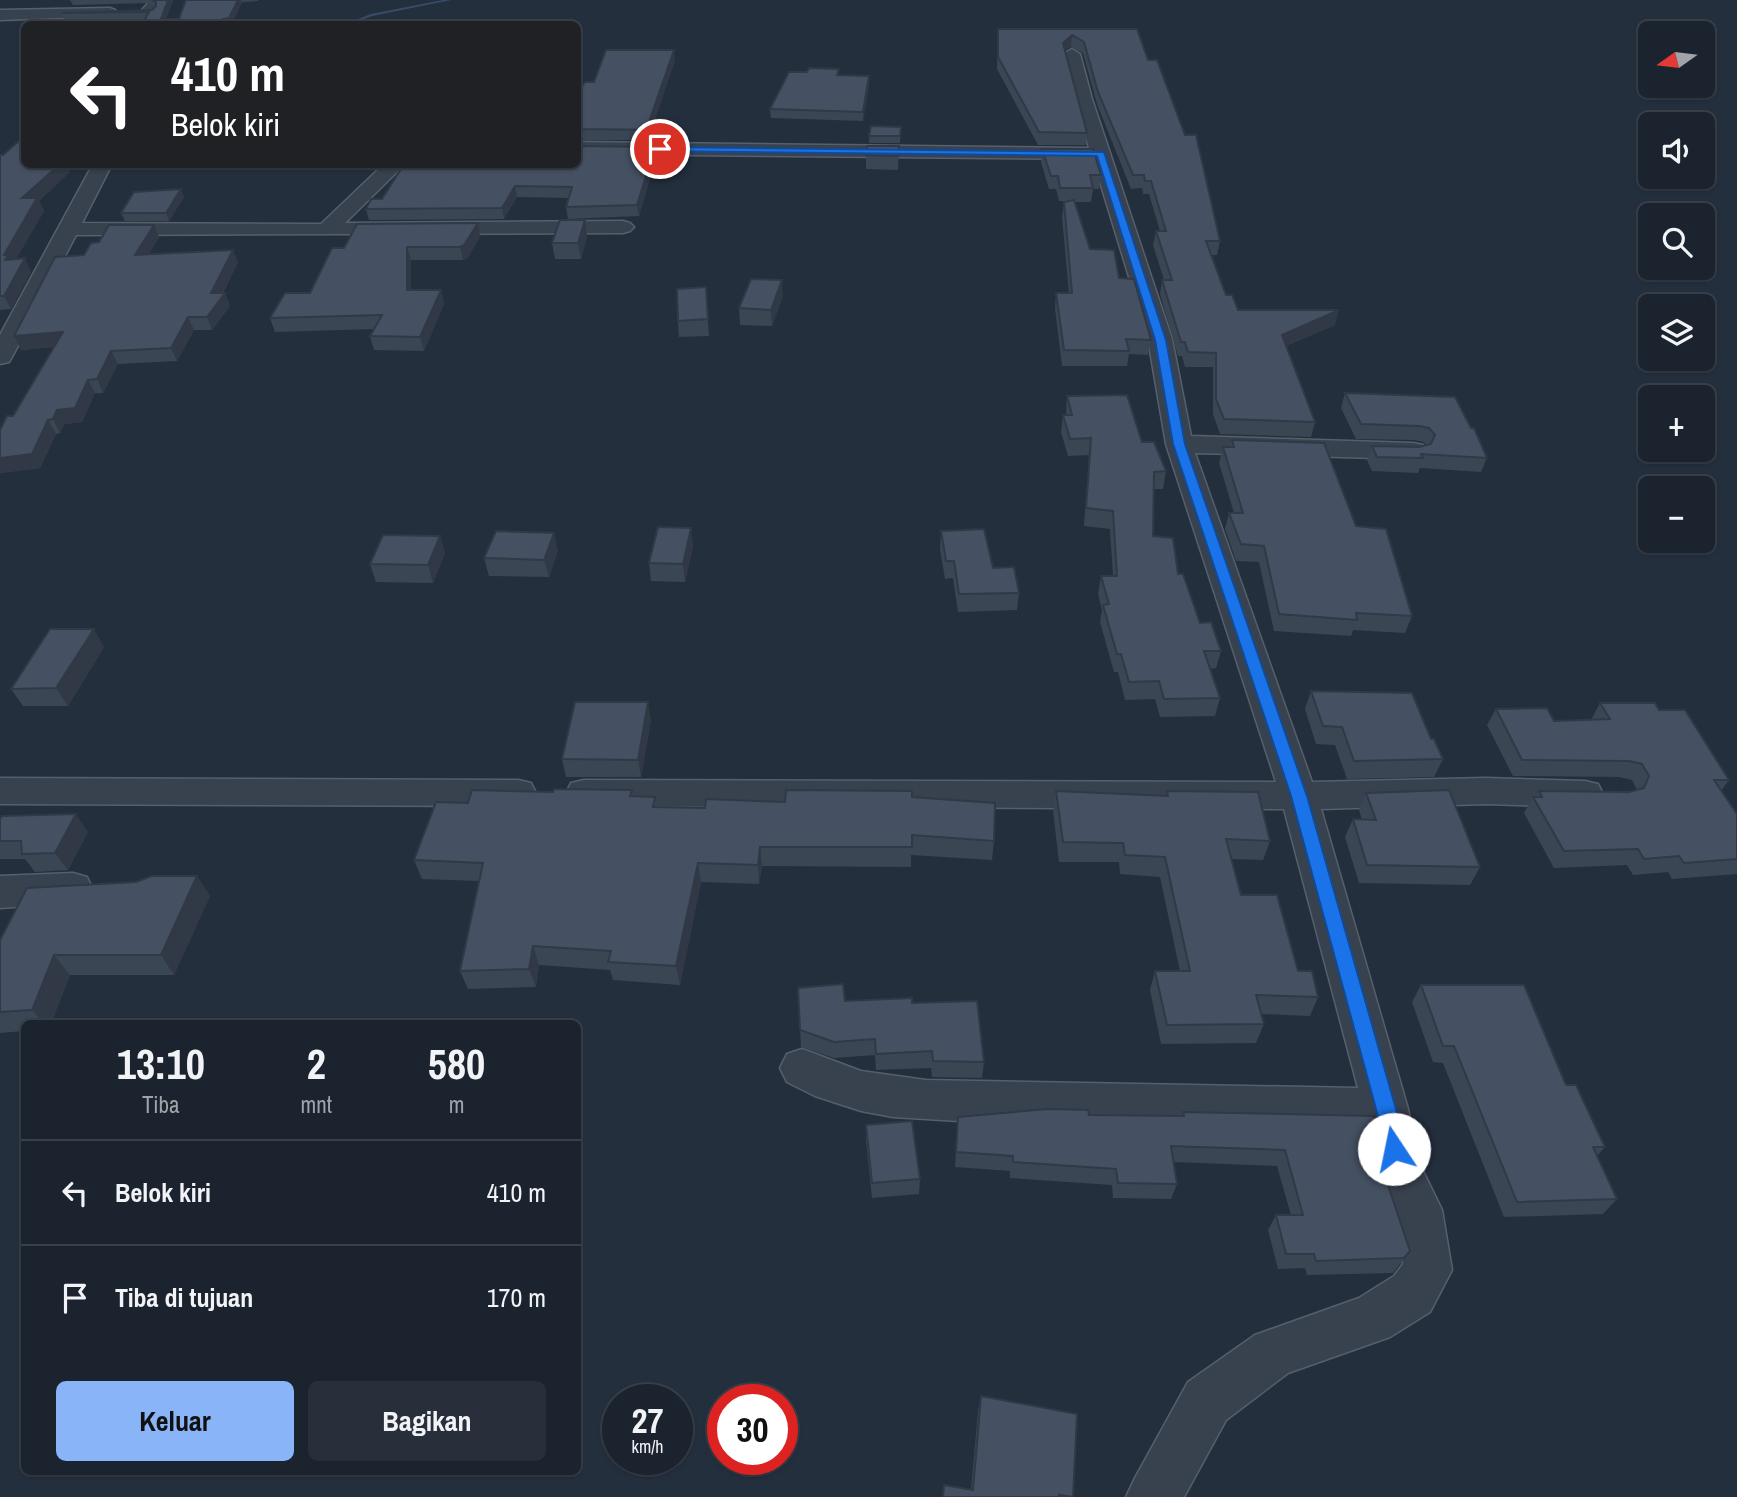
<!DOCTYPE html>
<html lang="id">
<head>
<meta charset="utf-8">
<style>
  body { margin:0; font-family:"Archivo Narrow",sans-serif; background:#282f3a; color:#f1f3f6; height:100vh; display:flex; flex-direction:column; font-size:26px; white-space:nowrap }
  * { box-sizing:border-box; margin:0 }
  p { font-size:23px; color:#a0a4aa }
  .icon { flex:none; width:38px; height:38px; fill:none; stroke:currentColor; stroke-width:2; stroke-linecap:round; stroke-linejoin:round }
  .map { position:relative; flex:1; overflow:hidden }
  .drawer { position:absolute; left:21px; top:1020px; width:560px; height:455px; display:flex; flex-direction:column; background:#1b232e; border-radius:10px; box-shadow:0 2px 5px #0004,0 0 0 2px #39404a }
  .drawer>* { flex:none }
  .hud { position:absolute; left:21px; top:21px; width:560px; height:147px; border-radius:10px; box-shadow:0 2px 5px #0004,0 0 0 2px #39404a; background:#202124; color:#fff; overflow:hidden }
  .needle { width:46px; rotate:256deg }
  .controls { position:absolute; left:1638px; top:21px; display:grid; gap:14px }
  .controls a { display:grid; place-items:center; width:77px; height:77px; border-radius:10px; background:#1b232e; box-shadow:0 2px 5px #0004,0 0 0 2px #39404a; font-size:35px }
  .speed { position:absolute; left:602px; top:1384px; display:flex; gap:14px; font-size:35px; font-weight:700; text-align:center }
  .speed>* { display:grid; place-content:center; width:91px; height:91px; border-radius:50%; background:#1b232e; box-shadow:0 2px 5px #0004,0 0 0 2px #39404a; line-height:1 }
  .speed small { font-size:18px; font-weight:400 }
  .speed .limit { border:10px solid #d22; background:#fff; color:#111 }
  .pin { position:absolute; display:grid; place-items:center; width:60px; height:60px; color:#fff; margin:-30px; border:4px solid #fff; border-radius:50%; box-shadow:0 2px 7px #0007 }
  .me { position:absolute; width:77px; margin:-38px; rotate:349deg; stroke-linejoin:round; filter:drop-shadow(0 0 5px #0008) }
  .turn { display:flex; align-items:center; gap:24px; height:147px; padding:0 35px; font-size:32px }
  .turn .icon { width:91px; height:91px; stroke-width:2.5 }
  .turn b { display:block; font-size:49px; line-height:60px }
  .eta { display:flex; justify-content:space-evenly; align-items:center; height:119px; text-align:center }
  .eta b { font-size:42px; font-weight:700; line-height:49px }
  .button { display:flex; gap:14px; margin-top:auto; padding:14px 35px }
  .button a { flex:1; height:80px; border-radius:10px; background:#8ab4f8; color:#111; font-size:28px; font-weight:700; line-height:80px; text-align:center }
  .button a+a { background:#282f3a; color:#f1f3f6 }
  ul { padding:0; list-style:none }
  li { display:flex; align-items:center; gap:21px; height:105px; padding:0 35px; border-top:2px solid #39404a }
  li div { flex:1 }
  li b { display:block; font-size:26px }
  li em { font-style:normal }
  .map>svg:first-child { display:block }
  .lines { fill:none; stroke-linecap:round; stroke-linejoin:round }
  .stream { fill:#394c67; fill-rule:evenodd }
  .minor-casing { stroke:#565f6c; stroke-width:3 }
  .minor { fill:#38414e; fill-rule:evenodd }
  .wall { fill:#3b4654 }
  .shaded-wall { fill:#303945 }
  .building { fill:#455162; stroke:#303945; stroke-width:2 }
  .route { fill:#1a73e8; stroke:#114b97; stroke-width:2 }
</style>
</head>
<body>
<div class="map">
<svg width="1737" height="1497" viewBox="0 0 1737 1497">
  <rect width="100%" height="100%" fill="#242f3e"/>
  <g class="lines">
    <path class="stream" d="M443,0H451L372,16L350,24H345L371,14Z"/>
    <g class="minor-casing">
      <path id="minor" d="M151,0H166L156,12L152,24H138L141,11Z
        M110,8L115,10L118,13L115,16L0,20V10Z
        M1072,49L1080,54L1092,99L1172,339L1191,436L1413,443L1423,445L1427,451L1423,457L1413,459L1195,453L1312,782L1486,778L1585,781L1598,784L1603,794L1598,804L1585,807L1486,804L1321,809L1408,1109L1420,1165L1442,1210L1452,1270L1430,1312L1390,1337L1288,1373L1226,1420L1184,1497H1126L1135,1478L1188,1382L1255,1335L1359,1298L1394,1276L1403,1264L1395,1212L1375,1169L1367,1129L959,1121L893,1117L861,1111L815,1096L787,1082L780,1068L787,1054L802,1049L861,1071L926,1080L1358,1088L1284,809L584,806L571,803L566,793L571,783L584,780L1276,782L1166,444L1148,339L1093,159L578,154V142L1089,148L1064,54Z
        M93,164H112L82,223L321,224L384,164H405L345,223L623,221L630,223L634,227L630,231L623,233L76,235L12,357L9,362L0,364V335Z
        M0,778L518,780L531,783L536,793L531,803L518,806L0,804Z
        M73,873L87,877L92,888L87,899L73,903L0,908V876Z"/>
    </g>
    <use href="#minor" class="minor"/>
  </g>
  <path class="wall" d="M70,0H173L166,19H179L186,0H258V1L242,2L232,24L145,19L64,20L62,13L152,10L155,7L149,3L73,5Z
    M998,29H1137L1148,60L1220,241L1217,255H1211L1226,295L1238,310L1335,325L1286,346L1315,422L1311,437L1220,434L1213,414V367H1185L1182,356H1178L1160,294L1162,280H1164L1153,245L1156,231H1160L1149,194H1143L1142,188L1131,189L1097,104L1083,53L1071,47L1065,52L1087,133L1086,145H1038L997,69Z
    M675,60L655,119H664L665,130L661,140H578V86H582L594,82Z
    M839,69V75L869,85L863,121L771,118L770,109L807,72Z
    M901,127L900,143H869V136Z
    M899,146L898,170L866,169V155Z
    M655,147L656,158L639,216L568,219L566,207L569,198L517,197L504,219L369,220L366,209L382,199Z
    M1042,149L1101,175L1099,189H1093L1091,202H1075L1090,249L1119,278L1151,340L1148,355L1129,354L1127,366H1062L1055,308L1056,293H1069L1062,217L1064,202L1069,201H1059L1056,189H1049L1041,162Z
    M0,155L70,172L39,201L44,211L16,259L31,272L11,309L0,310Z
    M184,197L169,221H125L121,213Z
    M480,236L468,258L463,260H411V290H441L444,304L424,351L374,350L370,336L374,329L275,332L270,318L310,293L344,248Z
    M587,236L581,259H555L552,243Z
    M159,237L149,254L238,262L223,293H225L230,306L212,330H194L177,361L118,364L103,393H95L82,422L64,424L60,433L56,434L40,468L0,473V430L13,416L54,347L21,350L14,336L84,255Z
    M706,287L709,336L679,337L678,321Z
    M783,296L772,326L740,325L739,308Z
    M1345,393L1455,397L1487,458L1481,472L1420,468L1418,473L1372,471L1367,460L1372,446L1419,447L1426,445L1424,442L1414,440L1356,439L1341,408Z
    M1067,396L1142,442L1166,471L1163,489H1154L1153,536L1178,574L1200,623L1221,651L1216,668L1210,669L1220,698L1215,716L1160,717L1155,699L1125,700L1118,672H1114L1100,622L1102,610L1098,594L1101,576H1113L1110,529L1084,526L1089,455L1068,456L1061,432L1063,415H1066Z
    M1232,440L1356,526L1412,616L1405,633L1353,630L1351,636L1274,631L1259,562L1236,561L1225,529L1229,513H1234L1219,463L1223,447H1230Z
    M941,531L1019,593L1017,610L958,612L953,578L945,579L940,549Z
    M440,536L445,553L433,583L376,582L370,564Z
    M693,546L685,582L651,581L649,563Z
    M558,550L549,577L489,576L484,558Z
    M104,647L68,706H23L11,689Z
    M1311,691L1431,739L1443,759L1434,777L1347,779L1335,745L1316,744L1305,709Z
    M1600,703L1659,710L1729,780L1721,791L1737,814V874L1672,879L1668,872L1633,875L1627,865L1554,868L1524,813L1533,797H1536L1539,791L1629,792L1637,790L1632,780L1619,777L1513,776L1487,725L1496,709L1554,721L1591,720Z
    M651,720L641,777H566L562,759Z
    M1056,791L1166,795L1167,791L1270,841L1263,860L1231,859L1241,895L1318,997L1310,1016L1261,1014L1264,1024L1256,1043L1161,1044L1150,990L1155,971H1180L1160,877L1120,874L1119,862H1059L1053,811Z
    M1366,793L1480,867L1470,885L1359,883L1345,837L1353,819L1362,820L1359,810Z
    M633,796L655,797L657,807L705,808L785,802L912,797L994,841L992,860L911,855V867L762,866L759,884L701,882L680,985L613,980L610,970L539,965L536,987L468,989L460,971L479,881L422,879L414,860L468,803Z
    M0,819L88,832L68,870L35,872L25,859H0Z
    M197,876L210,896L174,975H70L51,1024H24V1031L0,1033V940L136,882Z
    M1421,985L1566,1085L1605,1147L1597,1156L1617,1199L1603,1214L1504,1217L1443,1063L1433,1062L1412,1002Z
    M798,988L845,1001L912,1003L984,1062L982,1078L932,1077L931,1068L876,1070L875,1055L834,1058L801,1047Z
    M1183,1112L1385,1161L1382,1166L1410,1251L1393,1273L1307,1275L1305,1268L1278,1269L1268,1230L1276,1215H1291L1277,1166L1173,1162L1177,1184L1171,1199L1113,1198L1112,1185L1010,1178V1171L955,1167L958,1117L1089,1115L1182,1116Z
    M866,1125L920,1179L919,1194L872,1198L866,1141Z
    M981,1396L1073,1497H942L944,1485L971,1489L978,1411Z"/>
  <path class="shaded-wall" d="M168,0H173L164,24L161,19Z
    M238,0H241L242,2L232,24H219Z
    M1072,35L1071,47L1061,55L1063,43Z
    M674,50L675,60L651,130L650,119Z
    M869,76V85L863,121V112Z
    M664,119L665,130L661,140L660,130Z
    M655,147L656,158L639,216L637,205Z
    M60,164H67L70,172L39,201L44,211L13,264L12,273L4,255L22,198Z
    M515,186L517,197L504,219L502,208Z
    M181,189L184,197L169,221L166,213Z
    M585,220L587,236L581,259L578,243Z
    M478,223L480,236L468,258L463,260L460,247Z
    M154,225L159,237L141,267L135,255Z
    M407,247L411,260V303L407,290Z
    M233,250L238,262L217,303L225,293L230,306L212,330L207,317L211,293Z
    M25,258L31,272L11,309L4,296Z
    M782,280L783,296L772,326L771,310Z
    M441,290L444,304L424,351L420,337Z
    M1339,310L1335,325L1278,349L1282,335Z
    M188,317L194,330L177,361L171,348Z
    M63,332L70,345L21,350L14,336Z
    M111,351L118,364L103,393L97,379Z
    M88,380L95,393L82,422L64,424L60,433L53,419L57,410Z
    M48,420L56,434L40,468L0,473V458Z
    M691,528L693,546L685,582L683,564Z
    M554,533L558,550L549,577L544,560Z
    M440,536L445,553L433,583L428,565Z
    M94,629L104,647L68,706L56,688Z
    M648,702L651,720L641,777L638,760Z
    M76,814L88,832L68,870L55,853Z
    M760,847L762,866L759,884L758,865Z
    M698,863L701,882L680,985L676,966Z
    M197,876L210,896L174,975L161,955Z
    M533,946L539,965L536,987L529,969Z
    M54,955L70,975L51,1024H44L32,1010Z"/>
  <path class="building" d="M152,0H168L161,19H179L186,0H238L229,18L223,19L219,24H142L149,12L62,13L152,10L156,6V2Z
    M998,29H1137L1148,60H1157L1185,135H1196L1220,241H1206L1226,295H1232L1238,310H1339L1282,335L1315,422L1224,419L1216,399V353L1188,352L1185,342H1181L1162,280H1172L1156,231H1166L1151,181H1145L1144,175H1133L1098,92L1084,42L1072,35L1063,43L1087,133L1039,132L998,57Z
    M606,50H674L650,119H664L660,130L578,129V86H582L585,82H594Z
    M809,68L839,69L837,75L869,76L863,112L770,109L789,72H807Z
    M871,126L901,127L900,136H869Z
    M21,135H24V164H60L22,198H37L4,255H8L5,260L25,258L4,296H0V155H3L20,140Z
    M578,146L655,147L637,205L566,207L572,187L515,186L502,208L366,209L371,199H382L404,164H578Z
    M867,146H899L898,156L866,155Z
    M1042,149H1093L1101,175H1090L1093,188H1060L1058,176H1051Z
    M181,189L166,213H121L134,192Z
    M1074,200L1090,249L1114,250L1119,278L1134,279L1151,340L1126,339L1129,351L1064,350L1056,293H1072L1064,202Z
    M560,220H585L578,243H552Z
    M478,223L464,245L460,247H407V290H441L420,337L370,336L382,315L270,318L285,293H310L332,248H344L357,224Z
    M109,225H154L135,255L233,250L211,293H225L207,317H188L171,348L111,351L97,379L88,380L75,408L57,410L53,419L48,420L32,454L0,458V430L7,416H13L63,332L14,336L55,257L84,255L91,243L99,242Z
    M751,279L782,280L771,310L739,308Z
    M706,287L708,319L678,321L677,289Z
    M1345,393L1455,397L1471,428H1474L1487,458L1421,454L1423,458L1377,457L1372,446L1419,447L1431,444L1435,435L1429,428L1419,426L1361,424Z
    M1127,395L1142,442H1154L1166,471L1154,472L1153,536L1173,538L1178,574H1183L1200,623L1211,622L1221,651H1204L1220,698L1164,699L1159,681L1129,682L1121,654H1117L1103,605L1109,604L1101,576H1117L1113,511L1086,508L1091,438L1070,439L1063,415H1072L1067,396Z
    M1232,440L1324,443L1356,526L1386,529L1412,616L1356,613L1357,620L1279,614L1264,546L1241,544L1229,513H1243L1223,447H1234Z
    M658,527L691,528L683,564L649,563Z
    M984,529L993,568L1014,567L1019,593L959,594L954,561H946L941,531Z
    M496,531L554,533L544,560L484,558Z
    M383,535L440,536L428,565L370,564Z
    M50,629H94L56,688L11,689Z
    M1311,691L1412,693L1431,739H1434L1443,759L1354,761L1342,727L1323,726Z
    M575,702H648L638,760L562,759Z
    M1600,703H1655L1659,710H1685L1729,780H1714L1737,814V859L1684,863L1679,856L1644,859L1638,849L1564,851L1533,797H1542L1539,791L1629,792L1644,788L1649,776L1642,764L1629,761L1522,760L1496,709L1547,708L1554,721L1610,719Z
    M554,789L632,790L630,796L655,797L653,807L705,808L706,799L785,802L786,790L912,791V797L995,803L994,841L912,835V847H760L758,865L698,863L676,966L608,962L611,951L533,946L529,969L460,971L483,863L414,860L436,802L468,803L472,790L553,792Z
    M1449,790L1480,867L1367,865L1353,819L1376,820L1366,793Z
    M1056,791L1168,796L1167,791L1258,792L1270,841L1226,839L1241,895H1277L1298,971H1312L1318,997L1256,995L1264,1024L1167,1025L1155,971H1190L1165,857L1125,855L1123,843L1063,842Z
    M76,814L55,853L22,854L21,841H0V819L2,816Z
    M152,876H197L161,955H54L32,1010L0,1012V940L27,888L136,882Z
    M843,984L845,1001L912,998V1003L977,1001L984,1062L933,1061L932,1051L876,1054L875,1039L834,1042L800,1030L798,988Z
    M1421,985H1524L1566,1085H1576L1605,1147H1593L1617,1199L1517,1202L1454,1046H1443Z
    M1048,1109L1088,1110L1089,1115L1184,1116L1183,1112L1374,1116L1385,1161H1380L1410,1251L1404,1258L1316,1261L1314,1254H1286L1276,1215H1303L1285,1150L1171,1146L1177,1184L1118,1183L1116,1169L1013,1162V1156L956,1152L958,1117Z
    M912,1121L920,1179L872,1183L866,1125Z
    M981,1396L1077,1414L1073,1497L1059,1495V1497H943L944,1485L973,1490Z"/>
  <path class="route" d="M660,147L1104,152L1166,340L1185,444L1307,796L1396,1109L1405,1149L1402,1156L1394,1159L1387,1156L1376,1109L1291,796L1173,444L1155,340L1097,156L657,151Z"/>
</svg>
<div class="controls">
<a><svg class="needle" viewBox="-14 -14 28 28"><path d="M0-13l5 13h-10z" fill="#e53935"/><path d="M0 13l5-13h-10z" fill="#a0a4aa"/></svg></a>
<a><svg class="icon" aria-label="sound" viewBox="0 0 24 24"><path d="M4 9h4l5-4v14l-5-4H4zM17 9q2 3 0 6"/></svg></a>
<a><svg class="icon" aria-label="search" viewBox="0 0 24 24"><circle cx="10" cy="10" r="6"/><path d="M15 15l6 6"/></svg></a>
<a><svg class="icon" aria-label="layers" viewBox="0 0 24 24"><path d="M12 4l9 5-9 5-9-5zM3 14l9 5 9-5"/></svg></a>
<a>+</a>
<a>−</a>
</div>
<div class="speed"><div>27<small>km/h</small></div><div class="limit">30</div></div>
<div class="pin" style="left:660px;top:149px;background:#d93025"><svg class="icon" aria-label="arrive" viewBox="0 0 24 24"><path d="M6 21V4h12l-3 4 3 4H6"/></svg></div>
<svg class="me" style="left:1394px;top:1149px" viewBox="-20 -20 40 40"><circle r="19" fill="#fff"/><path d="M0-13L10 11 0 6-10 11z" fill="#1a73e8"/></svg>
<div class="hud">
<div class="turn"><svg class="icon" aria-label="left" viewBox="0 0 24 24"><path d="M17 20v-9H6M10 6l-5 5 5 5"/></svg><div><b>410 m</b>Belok kiri</div></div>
</div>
<section class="drawer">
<div class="eta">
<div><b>13:10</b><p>Tiba</p></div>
<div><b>2</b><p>mnt</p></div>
<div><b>580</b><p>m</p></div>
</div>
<ul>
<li><svg class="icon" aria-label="left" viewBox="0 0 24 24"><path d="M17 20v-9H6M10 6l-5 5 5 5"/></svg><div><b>Belok kiri</b></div><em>410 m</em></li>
<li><svg class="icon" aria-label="arrive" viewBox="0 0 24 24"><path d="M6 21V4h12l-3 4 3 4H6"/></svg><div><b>Tiba di tujuan</b></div><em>170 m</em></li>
</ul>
<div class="button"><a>Keluar</a><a>Bagikan</a></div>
</section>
</div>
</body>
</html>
